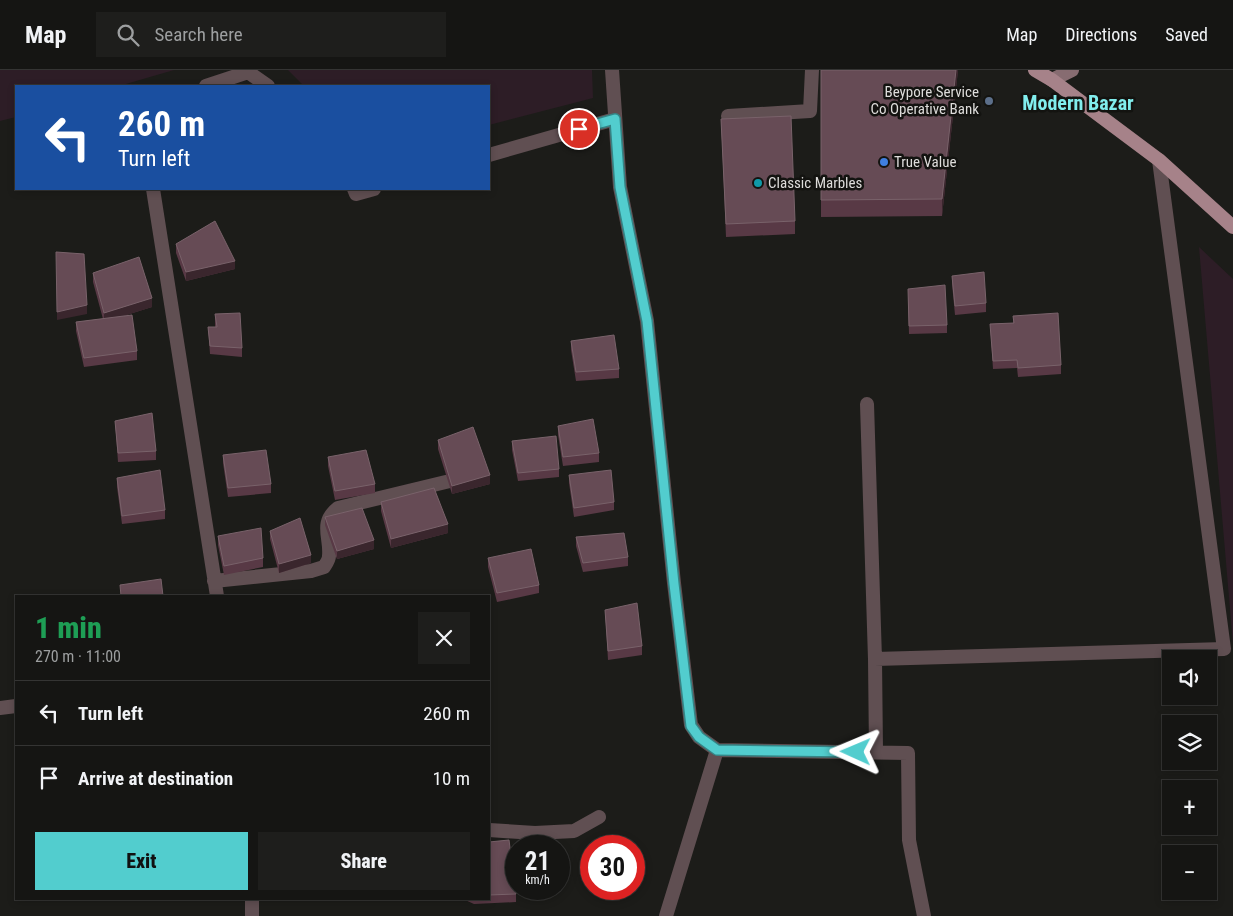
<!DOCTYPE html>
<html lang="en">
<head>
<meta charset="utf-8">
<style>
  body { margin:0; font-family:"Roboto Condensed",sans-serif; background:#1e1e1c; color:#f1f3f6; height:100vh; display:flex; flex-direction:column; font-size:19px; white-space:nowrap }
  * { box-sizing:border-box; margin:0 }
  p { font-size:16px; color:#9d9fa0 }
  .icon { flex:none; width:28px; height:28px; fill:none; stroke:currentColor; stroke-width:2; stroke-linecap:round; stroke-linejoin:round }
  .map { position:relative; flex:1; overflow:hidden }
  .side { position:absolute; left:15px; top:525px; width:475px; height:305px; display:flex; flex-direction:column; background:#151513; border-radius:0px; box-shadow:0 2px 8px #0003,0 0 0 1px #343433 }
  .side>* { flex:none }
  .banner { position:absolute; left:15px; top:15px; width:475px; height:105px; border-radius:0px; box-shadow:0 2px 8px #0003,0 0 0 1px #343433; background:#1a4fa0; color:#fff; overflow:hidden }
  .controls { position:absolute; left:1162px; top:580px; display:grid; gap:10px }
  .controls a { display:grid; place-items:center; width:55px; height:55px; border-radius:0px; background:#151513; box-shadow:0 2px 8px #0003,0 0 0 1px #343433; font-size:25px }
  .speed { position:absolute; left:505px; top:765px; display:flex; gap:10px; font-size:25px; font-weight:700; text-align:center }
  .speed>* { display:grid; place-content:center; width:65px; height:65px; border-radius:50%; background:#151513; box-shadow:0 2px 8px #0003,0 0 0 1px #343433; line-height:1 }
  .speed small { font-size:12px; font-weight:400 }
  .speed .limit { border:8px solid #d22; background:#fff; color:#111 }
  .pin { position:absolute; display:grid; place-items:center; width:42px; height:42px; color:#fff; margin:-21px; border:2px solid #fff; border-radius:50%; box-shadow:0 1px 5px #0007 }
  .me { position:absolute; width:55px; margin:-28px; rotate:271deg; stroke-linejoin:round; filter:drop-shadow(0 0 4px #0008) }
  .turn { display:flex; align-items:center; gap:18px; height:105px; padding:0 20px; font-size:22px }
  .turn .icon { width:65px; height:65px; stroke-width:2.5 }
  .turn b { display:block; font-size:35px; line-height:42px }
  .round { display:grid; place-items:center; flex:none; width:52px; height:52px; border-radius:0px; background:#1e1e1c }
  .overview { display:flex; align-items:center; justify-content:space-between; height:85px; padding:0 20px }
  h1 { font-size:30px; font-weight:800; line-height:38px; color:#1e9e55 }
  .button { display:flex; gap:10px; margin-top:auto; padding:10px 20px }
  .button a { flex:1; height:58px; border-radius:0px; background:#52cdce; color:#111; font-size:20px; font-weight:800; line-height:58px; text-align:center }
  .button a+a { background:#1e1e1c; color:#f1f3f6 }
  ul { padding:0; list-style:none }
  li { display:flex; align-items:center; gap:15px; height:65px; padding:0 20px; border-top:1px solid #343433 }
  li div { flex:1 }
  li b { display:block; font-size:19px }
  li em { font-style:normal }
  header { display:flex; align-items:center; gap:30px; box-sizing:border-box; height:70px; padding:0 25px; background:#151513; border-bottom:1px solid #343433 }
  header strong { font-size:24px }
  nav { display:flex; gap:28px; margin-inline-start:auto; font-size:18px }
  .search { width:350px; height:45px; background:#1e1e1c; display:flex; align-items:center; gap:12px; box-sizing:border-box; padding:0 18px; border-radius:0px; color:#9d9fa0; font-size:19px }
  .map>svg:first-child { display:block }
  .industrial { fill:#2d1d26 }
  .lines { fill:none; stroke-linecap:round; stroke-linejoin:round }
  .minor { stroke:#604f52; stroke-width:14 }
  .secondary { stroke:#876c71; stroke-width:14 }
  .primary { stroke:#a68289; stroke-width:14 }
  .wall { fill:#583945 }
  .shaded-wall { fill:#3a262d }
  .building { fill:#664b55; stroke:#79626a }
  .route-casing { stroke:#358586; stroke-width:12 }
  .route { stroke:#52cdce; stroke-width:9 }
  .service-dot { fill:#5c6f8a; stroke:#131310; stroke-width:2 }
  .shop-dot { fill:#3f7fe0; stroke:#131310; stroke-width:2 }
  .culture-dot { fill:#0f9aa8; stroke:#131310; stroke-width:2 }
  .labels { text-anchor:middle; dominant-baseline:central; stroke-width:5; stroke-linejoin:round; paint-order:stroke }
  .poi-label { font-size:15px; fill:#dedddb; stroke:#131310; text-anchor:start }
  .district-label { font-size:20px; font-weight:bold; fill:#81eded; stroke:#131310 }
</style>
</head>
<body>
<header>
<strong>Map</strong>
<div class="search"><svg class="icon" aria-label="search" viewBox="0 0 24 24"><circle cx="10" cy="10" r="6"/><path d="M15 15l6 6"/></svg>Search here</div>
<nav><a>Map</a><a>Directions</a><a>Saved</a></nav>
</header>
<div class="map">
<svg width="1233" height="846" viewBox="0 0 1233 846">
  <rect width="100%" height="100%" fill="#1c1c19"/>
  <path class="industrial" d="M0,0H174L119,16H16V47L0,51Z
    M288,0H592L593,28L489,55V16H304Z
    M1199,177L1233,209V574Z"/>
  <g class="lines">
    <path class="minor" d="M612,0L620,117L647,251L674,513L691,655L699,667L717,680L666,846
      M206,16L248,2L268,16
      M728,46L810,41L812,0
      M489,85L615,49
      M153,119L217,526
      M354,119L356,124L374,119
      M867,334L875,589L876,682
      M214,511L311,501L324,497C326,494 329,490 329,486C331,467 319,453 338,438L454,410
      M875,589L1224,579L1159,90
      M0,638L16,636
      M717,680L908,683L909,770L924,846
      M489,760L535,763L574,761L599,747
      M252,829V846"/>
    <path class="secondary" d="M1052,10L1072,0"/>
    <path class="primary" d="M1035,0L1052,10L1159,90L1233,157"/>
  </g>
  <path class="wall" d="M821,0H958L942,146L821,147Z
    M721,49L795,151V164L726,167Z
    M176,174L235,199L186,211L176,183Z
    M93,203L152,237L123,246L137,281V290L84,297L76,261V252L103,249L93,212Z
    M952,206L986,233V242L955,245L952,214Z
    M908,227L947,255V263L909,264Z
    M215,244L242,278V287L210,284L208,257H215Z
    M1013,246L1061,295V304L1018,307L1017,298L993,299L990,254L1013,253Z
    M571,271L619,299V308L576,311L571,280Z
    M115,351L156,381V390L118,392Z
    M558,356L599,383V392L563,396L558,365Z
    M438,370L490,414L452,424L438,379Z
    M512,371L559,399V407L518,411L512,380Z
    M223,385L271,414V423L228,427L223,393Z
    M328,387L375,414V423L335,430L328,396Z
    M569,405L614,432V440L574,447L569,413Z
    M117,408L165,440V449L122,454L117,417Z
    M381,432L448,463L391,478L381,441Z
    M325,447L374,479L337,489L325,455Z
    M270,461L311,493L279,503L270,469Z
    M218,466L263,488V497L224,505L218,475Z
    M576,467L628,487V496L583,502L576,476Z
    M488,488L539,515V523L497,532L488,497Z
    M605,540L642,576V585L608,590Z
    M489,772L516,824V832L474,834L463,829H489Z"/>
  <path class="shaded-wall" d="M956,0H958L942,146V129Z
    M235,191V199L186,211V202Z
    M152,228V237L104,252V243Z
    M87,235V244L57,250V242Z
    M490,405V414L452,424V416Z
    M448,454V463L391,478V469Z
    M374,470V479L337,489V481Z
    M311,485V493L279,503V494Z"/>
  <path class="building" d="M821,0H956L942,129L821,130Z
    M791,46L795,151L726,154L721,49Z
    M215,151L235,191L186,202L176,174Z
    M56,182L84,184L87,235L57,242Z
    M139,187L152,228L104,243L93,203Z
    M984,202L986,233L955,236L952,206Z
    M945,215L947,255L909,256L908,219Z
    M240,243L242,278L210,276L208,257H217L215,244Z
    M1058,243L1061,295L1018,298L1017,290L993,291L990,254L1014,253L1013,246Z
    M132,245L137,281L84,288L76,252Z
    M614,265L619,299L576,302L571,271Z
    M152,343L156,381L118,383L115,351Z
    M593,349L599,383L563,387L558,356Z
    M473,357L490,405L452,416L438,370Z
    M556,366L559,399L518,403L512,371Z
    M266,380L271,414L228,418L223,385Z
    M366,380L375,414L335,421L328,387Z
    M160,400L165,440L122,446L117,408Z
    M611,400L614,432L574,438L569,405Z
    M434,418L448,454L391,469L381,432Z
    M362,438L374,470L337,481L325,447Z
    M300,448L311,485L279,494L270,461Z
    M261,458L263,488L224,496L218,466Z
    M624,463L628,487L583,493L576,467Z
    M531,479L539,515L497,523L488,488Z
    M161,509L163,526H121L120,515Z
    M637,533L642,576L608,581L605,540Z
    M509,770L516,824L489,825V772Z"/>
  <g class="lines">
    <g class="route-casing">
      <path id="route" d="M579,59L615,49L620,117L647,251L674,514L691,656L699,667L717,680L856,682"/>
    </g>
    <use href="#route" class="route"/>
  </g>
  <circle class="service-dot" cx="989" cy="31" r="5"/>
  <circle class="shop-dot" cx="884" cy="92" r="5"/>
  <circle class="culture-dot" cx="758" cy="113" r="5"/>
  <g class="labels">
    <g class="poi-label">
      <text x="979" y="22" text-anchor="end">Beypore Service<tspan x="979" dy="17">Co Operative Bank</tspan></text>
      <text x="894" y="92">True Value</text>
      <text x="768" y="113">Classic Marbles</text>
    </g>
    <g class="district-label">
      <text x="1078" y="33">Modern Bazar</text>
    </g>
  </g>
</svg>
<div class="controls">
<a><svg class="icon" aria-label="sound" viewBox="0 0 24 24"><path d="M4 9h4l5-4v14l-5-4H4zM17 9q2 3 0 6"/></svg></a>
<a><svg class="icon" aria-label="layers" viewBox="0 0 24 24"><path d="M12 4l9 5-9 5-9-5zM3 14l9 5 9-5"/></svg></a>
<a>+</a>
<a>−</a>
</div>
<div class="speed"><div>21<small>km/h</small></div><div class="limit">30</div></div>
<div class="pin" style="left:579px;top:59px;background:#d93025"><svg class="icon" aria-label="arrive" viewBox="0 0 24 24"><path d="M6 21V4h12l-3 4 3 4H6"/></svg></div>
<svg class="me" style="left:856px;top:682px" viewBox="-20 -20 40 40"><path d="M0-17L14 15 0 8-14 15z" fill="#52cdce" stroke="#fff" stroke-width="4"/></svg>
<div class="banner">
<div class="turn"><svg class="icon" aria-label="left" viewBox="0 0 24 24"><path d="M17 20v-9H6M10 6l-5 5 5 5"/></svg><div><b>260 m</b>Turn left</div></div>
</div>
<section class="side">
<div class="overview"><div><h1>1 min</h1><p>270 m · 11:00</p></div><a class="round"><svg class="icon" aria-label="close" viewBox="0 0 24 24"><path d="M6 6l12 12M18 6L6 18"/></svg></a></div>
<ul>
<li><svg class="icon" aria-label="left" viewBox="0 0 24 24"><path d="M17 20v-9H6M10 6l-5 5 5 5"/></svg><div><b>Turn left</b></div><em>260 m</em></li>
<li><svg class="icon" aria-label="arrive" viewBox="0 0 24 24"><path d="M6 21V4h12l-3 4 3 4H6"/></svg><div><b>Arrive at destination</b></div><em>10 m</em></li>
</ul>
<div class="button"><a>Exit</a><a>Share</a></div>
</section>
</div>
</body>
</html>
